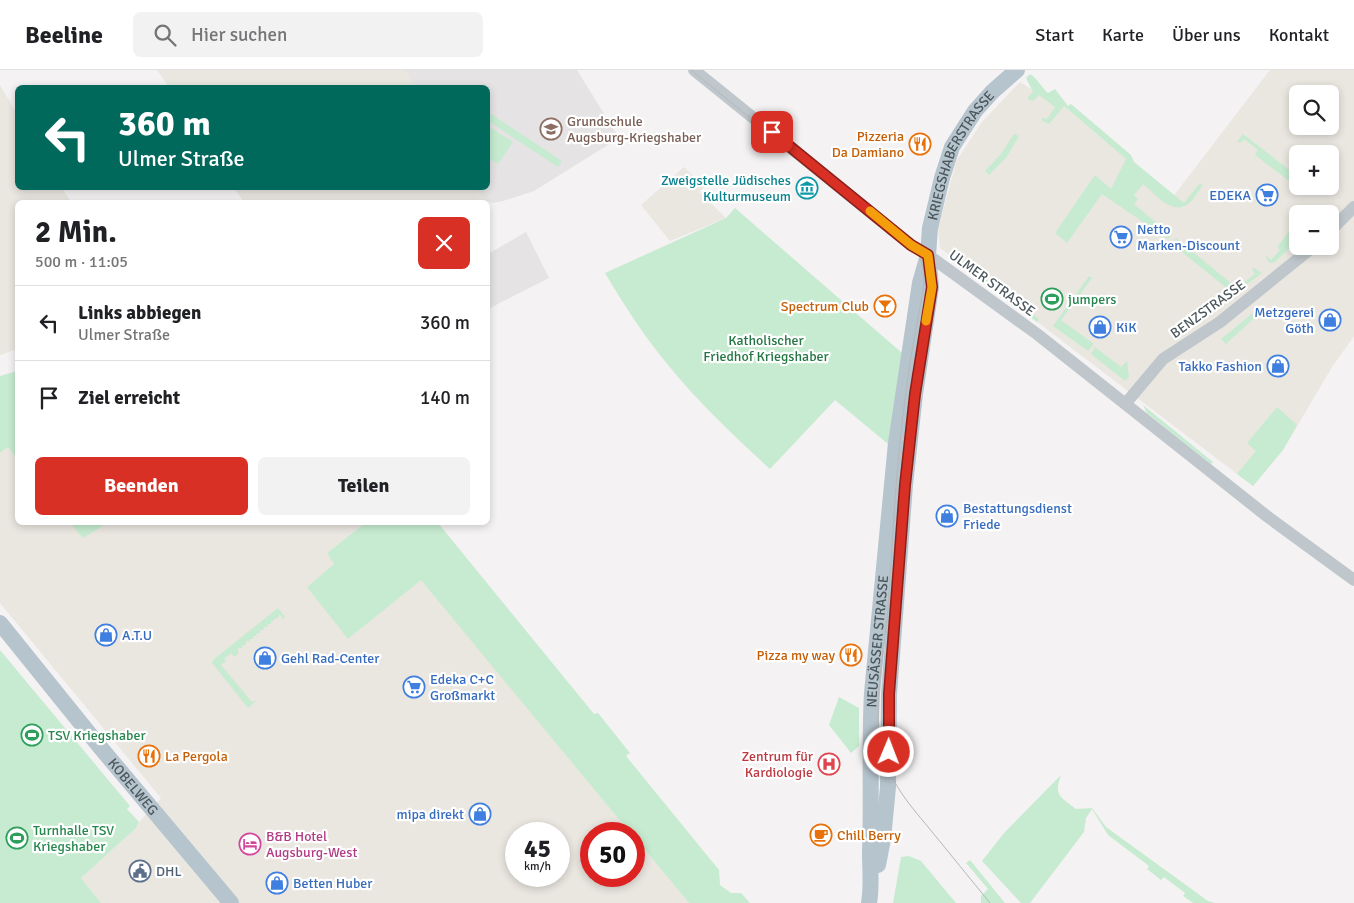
<!DOCTYPE html>
<html lang="de">
<head>
<meta charset="utf-8">
<style>
  body { margin:0; font-family:Signika,sans-serif; background:#f2f2f2; color:#202124; height:100vh; display:flex; flex-direction:column; font-size:19px; white-space:nowrap }
  * { box-sizing:border-box; margin:0 }
  p { font-size:16px; color:#757577 }
  .icon { flex:none; width:28px; height:28px; fill:none; stroke:currentColor; stroke-width:2; stroke-linecap:round; stroke-linejoin:round }
  .map { position:relative; flex:1; overflow:hidden }
  .sheet { position:absolute; left:15px; top:130px; width:475px; height:325px; display:flex; flex-direction:column; background:#fff; border-radius:8px; box-shadow:0 2px 8px #0003 }
  .sheet>* { flex:none }
  .hud { position:absolute; left:15px; top:15px; width:475px; height:105px; border-radius:8px; box-shadow:0 2px 8px #0003; background:#00695c; color:#fff; overflow:hidden }
  .controls { position:absolute; left:1289px; top:15px; display:grid; gap:10px }
  .controls a { display:grid; place-items:center; width:50px; height:50px; border-radius:8px; background:#fff; box-shadow:0 2px 8px #0003; font-size:25px }
  .speed { position:absolute; left:505px; top:752px; display:flex; gap:10px; font-size:25px; font-weight:700; text-align:center }
  .speed>* { display:grid; place-content:center; width:65px; height:65px; border-radius:50%; background:#fff; box-shadow:0 2px 8px #0003; line-height:1 }
  .speed small { font-size:12px; font-weight:400 }
  .speed .limit { border:8px solid #d22; background:#fff; color:#111 }
  .pin { position:absolute; display:grid; place-items:center; width:42px; height:42px; color:#fff; margin:-21px; border-radius:10px; box-shadow:0 2px 8px #0006 }
  .me { position:absolute; width:55px; margin:-28px; rotate:1deg; stroke-linejoin:round; filter:drop-shadow(0 0 4px #0008) }
  .turn { display:flex; align-items:center; gap:18px; height:105px; padding:0 20px; font-size:22px }
  .turn .icon { width:65px; height:65px; stroke-width:2.5 }
  .turn b { display:block; font-size:35px; line-height:42px }
  .round { display:grid; place-items:center; flex:none; width:52px; height:52px; border-radius:8px; background:#f2f2f2 }
  .headline { display:flex; align-items:center; justify-content:space-between; height:85px; padding:0 20px }
  h1 { font-size:30px; font-weight:800; line-height:38px }
  .cta { display:flex; gap:10px; margin-top:auto; padding:10px 20px }
  .cta a { flex:1; height:58px; border-radius:8px; background:#d93025; color:#fff; font-size:20px; font-weight:800; line-height:58px; text-align:center }
  .cta a+a { background:#f2f2f2; color:#202124 }
  ul { padding:0; list-style:none }
  li { display:flex; align-items:center; gap:15px; height:75px; padding:0 20px; border-top:1px solid #e0e0e0 }
  li div { flex:1 }
  li b { display:block; font-size:19px }
  li em { font-style:normal }
  header { display:flex; align-items:center; gap:30px; box-sizing:border-box; height:70px; padding:0 25px; background:#fff; border-bottom:1px solid #e0e0e0 }
  header strong { font-size:24px }
  nav { display:flex; gap:28px; margin-inline-start:auto; font-size:18px }
  .search { width:350px; height:45px; background:#f2f2f2; display:flex; align-items:center; gap:12px; box-sizing:border-box; padding:0 18px; border-radius:8px; color:#757577; font-size:19px }
  .map>svg:first-child { display:block }
  .commercial { fill:#eae6e0; fill-rule:evenodd }
  .education { fill:#e5e3e3 }
  .green { fill:#c7ebd1 }
  .lines { fill:none; stroke-linecap:round; stroke-linejoin:round }
  .minor { stroke:#bfc7cc; stroke-width:12 }
  .major { stroke:#b5c4cd; stroke-width:16 }
  .tram { stroke:#b5b8bb; stroke-width:1 }
  .route-casing { stroke:#8d1f18; stroke-width:12 }
  .route { stroke:#d93025; stroke-width:9 }
  .slow { stroke:#f59e0b; stroke-width:9 }
  .labels { text-anchor:middle; dominant-baseline:central; stroke-width:4.5; stroke-linejoin:round; paint-order:stroke }
  .education-label { font-size:14px; fill:#785e54; stroke:#fff; text-anchor:start }
  .food-label { font-size:14px; fill:#c56008; stroke:#fff; text-anchor:end }
  .street-label { font-size:14px; fill:#4c575d; stroke:#fff }
  .culture-label { font-size:14px; fill:#0d838f; stroke:#fff; text-anchor:end }
  .shop-label { font-size:14px; fill:#366cbe; stroke:#fff; text-anchor:start }
  .leisure-label { font-size:14px; fill:#27864d; stroke:#fff; text-anchor:start }
  .park-label { font-size:14px; fill:#247744; stroke:#fff }
  .health-label { font-size:14px; fill:#be3a42; stroke:#fff; text-anchor:end }
  .hotel-label { font-size:14px; fill:#b23c85; stroke:#fff; text-anchor:start }
  .service-label { font-size:14px; fill:#4e5e75; stroke:#fff; text-anchor:start }
</style>
</head>
<body>
<header>
<strong>Beeline</strong>
<div class="search"><svg class="icon" aria-label="search" viewBox="0 0 24 24"><circle cx="10" cy="10" r="6"/><path d="M15 15l6 6"/></svg>Hier suchen</div>
<nav><a>Start</a><a>Karte</a><a>Über uns</a><a>Kontakt</a></nav>
</header>
<div class="map">
<svg width="1354" height="833" viewBox="0 0 1354 833">
  <rect width="100%" height="100%" fill="#f4f2f2"/>
  <path class="commercial" d="M157,0H406L417,17H169Z
    M1270,0H1354V266L1332,297L1283,380L1253,416L940,178L938,158L957,90L982,52L1020,12L1034,21L1058,31L1172,128ZM1298,24H1330V56H1298ZM1298,84H1330V116H1298ZM1298,144H1330V176H1298Z
    M0,15L17,44L18,118H62L71,132H18L17,279L0,285Z
    M684,97L704,117L699,122L726,148L670,171L641,135Z
    M234,118H478L485,130L482,132H244Z
    M8,377L17,389L18,452L70,453L83,467L105,454L101,453H365L327,483L334,493L348,569L421,509L631,764H591V806H634V767L689,833H101L81,808L136,758L139,752L161,728L0,533V383ZM516,764H559V806H516Z"/>
  <path class="education" d="M405,0H577L619,68L534,121L503,131L493,133L485,130L477,118H488V18L416,17Z
    M526,162L549,208L488,239V184Z"/>
  <path class="green" d="M1030,4C1037,8 1042,18 1048,23L1055,19L1068,36L1071,34L1131,85L1134,92L1184,133L1200,113L1203,115C1198,121 1194,130 1188,134C1172,146 1154,123 1143,114L1134,125L1138,129L1134,134L1171,165L1168,169L1102,124L1067,173L1055,163L1095,105L1111,119L1126,89L1064,36L1049,54L1042,51V48L1047,49L1055,37L1039,25L1033,31L1029,30L1028,27L1033,22L1026,8Z
    M488,42L562,91L558,97L488,51Z
    M488,56L513,72L498,94L488,88Z
    M1014,64L1019,66L1006,88L989,105L985,101L1001,84Z
    M1243,64L1297,106L1298,116H1304L1301,120L1255,85L1258,80L1244,69L1240,73L1237,71Z
    M735,138L902,283L888,374L835,330L770,399C734,366 699,333 668,295C644,266 624,235 605,203L726,148Z
    M1297,151V171L1275,192L1270,193L1267,190L1265,185L1271,190L1280,180L1277,177Z
    M1176,168L1232,214L1237,209L1242,214L1255,204L1252,199L1254,198L1262,203L1234,224L1172,174Z
    M955,188H957L1039,249L1037,252L954,190Z
    M1089,206L1092,208L1061,250L1094,274L1088,281L1053,256Z
    M1263,235L1265,238L1226,274L1221,269Z
    M1095,277L1121,297L1127,291L1129,307L1125,311L1091,284Z
    M17,301H18L17,389L8,377L0,383V306Z
    M1143,335L1213,392L1211,394L1147,343Z
    M1277,337L1297,355L1283,380L1253,416L1237,404L1256,381L1247,373Z
    M70,453H101L106,454L83,468Z
    M365,453H438L594,644L598,643L630,683L626,686L719,800L720,815L731,823H741L750,833H689L634,767V764H631L421,510L348,569L307,517L334,494L327,483Z
    M278,538L285,547L282,549V546L279,545L278,548H275L274,551H271V554H268L267,557H264L263,560H260V563H257L256,566H253V569H250L249,572L246,571V575H243L242,578H238V584L234,587L231,583L224,589L226,591L221,595L252,632L257,630L248,638L212,593L214,589Z
    M0,580L130,736L127,739L139,752L136,758L81,808L101,833H0Z
    M839,627L859,638V676L851,683L829,655Z
    M1061,705C1053,726 1061,727 1076,739L1092,738L1106,757L1208,831L1215,833H1193L1183,826L1185,823L1164,807L1161,810L1147,799L1149,796L1108,765L1092,739L1086,748L1084,762L1030,833H1021L982,791L1004,763Z
    M909,786L921,791L956,833H893L901,787Z
    M970,790L1005,833H981V826L988,819L966,793Z"/>
  <g class="lines">
    <path class="minor" d="M694,0L911,175L928,185L1037,264L1268,447L1354,510
      M1330,161L1354,137
      M1126,333L1163,289L1220,252L1314,176"/>
    <g class="major">
      <path id="s1" d="M0,553L100,677L231,833"/>
      <path d="M878,795L883,769L888,717L889,624L905,415L915,324L931,217L929,195"/>
      <path id="s2" d="M869,833C872,816 870,800 870,783C872,730 869,676 872,623L896,373L920,213L928,185L930,158L942,108L952,77L975,41L992,22L1017,0"/>
    </g>
    <path class="tram" d="M691,0L812,98L905,166C919,180 925,194 924,214C918,250 910,286 906,322C896,393 893,465 888,537C884,590 868,646 888,698C898,723 916,742 933,763C952,786 971,810 990,833"/>
  </g>
  <g class="lines">
    <g class="route-casing">
      <path id="route" d="M772,62L911,175L928,185L932,217L915,324L905,415L889,624V682"/>
    </g>
    <use href="#route" class="route"/>
    <path class="slow" d="M870,141L911,175L928,185L932,217L926,251"/>
  </g>
  <defs>
    <g id="school-ring" transform="scale(1.125)"><circle r="9.5" fill="#fff" stroke="#8d6e63" stroke-width="1.5"/><path d="M0-5L7-2L0 1L-7-2ZM-4 1L0 2.5L4 1V4Q0 6-4 4Z" fill="#8d6e63"/></g>
    <g id="restaurant-ring" transform="scale(1.125)"><circle r="9.5" fill="#fff" stroke="#e8710a" stroke-width="1.5"/><path d="M-5-6h1v4h1v-4h1v4h1v-4h1v5L-1.5 .5V6h-2V.5L-5-1ZM5-6V6H3V1.5H1.5Q1.5-4 5-6Z" fill="#e8710a"/></g>
    <g id="museum-ring" transform="scale(1.125)"><circle r="9.5" fill="#fff" stroke="#0f9aa8" stroke-width="1.5"/><path d="M0-6L6-3V-2H-6V-3ZM-5-1h2V3h-2ZM-1-1h2V3h-2ZM3-1h2V3H3ZM-6 4H6V6H-6Z" fill="#0f9aa8"/></g>
    <g id="supermarket-ring" transform="scale(1.125)"><circle r="9.5" fill="#fff" stroke="#3f7fe0" stroke-width="1.5"/><path d="M-6-5.5h2.5l.6 2H6L4.5 2H-2.5L-4.4-4H-6ZM-1.5 3.2a1.3 1.3 0 1 0 .1 0ZM3 3.2a1.3 1.3 0 1 0 .1 0Z" fill="#3f7fe0"/></g>
    <g id="stadium-ring" transform="scale(1.125)"><circle r="9.5" fill="#fff" stroke="#2e9e5b" stroke-width="1.5"/><path d="M0-5a6.5 5 0 1 0 0 10a6.5 5 0 1 0 0-10ZM-3.5-1.8h7v3.6h-7Z" fill="#2e9e5b"/></g>
    <g id="bar-ring" transform="scale(1.125)"><circle r="9.5" fill="#fff" stroke="#e8710a" stroke-width="1.5"/><path d="M-6-5H6L.8 .8V4.5H3.5V6h-7V4.5H-.8V.8Z" fill="#e8710a"/></g>
    <g id="shop-ring" transform="scale(1.125)"><circle r="9.5" fill="#fff" stroke="#3f7fe0" stroke-width="1.5"/><path d="M-5-2.5h2.3a2.7 3.5 0 0 1 5.4 0H5L5.5 6h-11ZM-1.5-2.5h3a1.5 2.3 0 0 0-3 0Z" fill="#3f7fe0"/></g>
    <g id="hospital-ring" transform="scale(1.125)"><circle r="9.5" fill="#fff" stroke="#e0444e" stroke-width="1.5"/><path d="M-5-5h3v3.5h4V-5h3V5h-3V1.5h-4V5h-3Z" fill="#e0444e"/></g>
    <g id="cafe-ring" transform="scale(1.125)"><circle r="9.5" fill="#fff" stroke="#e8710a" stroke-width="1.5"/><path d="M-5.5-4.5H6V0H3Q3 3.5 0 3.5H-2.5Q-5.5 3.5-5.5 0ZM3-3.2v2h1.7v-2ZM-6 4.5H4V6H-6Z" fill="#e8710a"/></g>
    <g id="hotel-ring" transform="scale(1.125)"><circle r="9.5" fill="#fff" stroke="#d1479c" stroke-width="1.5"/><path d="M-6-4.5h1.5V1H6V5H4.5V3h-9V5H-6ZM-4 0a1.8 1.8 0 1 1 3.6 0ZM.5 0V-2.5h3Q6-2.5 6 0Z" fill="#d1479c"/></g>
    <g id="civic-ring" transform="scale(1.125)"><circle r="9.5" fill="#fff" stroke="#5c6f8a" stroke-width="1.5"/><path d="M-.6-6.5H3V-4.5H.6V-3L4-1V1h2V6H-6V1h2V-1L-.6-3ZM-1.2 2.5V6h2.4V2.5Z" fill="#5c6f8a"/></g>
  </defs>
  <g fill-rule="evenodd">
    <use href="#school-ring" x="551" y="59"/>
    <use href="#restaurant-ring" x="920" y="74"/>
    <use href="#museum-ring" x="807" y="118"/>
    <use href="#supermarket-ring" x="1267" y="125"/>
    <use href="#supermarket-ring" x="1121" y="167"/>
    <use href="#stadium-ring" x="1052" y="229"/>
    <use href="#bar-ring" x="885" y="236"/>
    <use href="#shop-ring" x="1330" y="250"/>
    <use href="#shop-ring" x="1100" y="257"/>
    <use href="#shop-ring" x="1278" y="296"/>
    <use href="#shop-ring" x="947" y="446"/>
    <use href="#shop-ring" x="106" y="565"/>
    <use href="#restaurant-ring" x="851" y="585"/>
    <use href="#shop-ring" x="265" y="588"/>
    <use href="#supermarket-ring" x="414" y="617"/>
    <use href="#stadium-ring" x="32" y="665"/>
    <use href="#restaurant-ring" x="149" y="686"/>
    <use href="#hospital-ring" x="829" y="694"/>
    <use href="#shop-ring" x="480" y="744"/>
    <use href="#cafe-ring" x="821" y="765"/>
    <use href="#stadium-ring" x="17" y="768"/>
    <use href="#hotel-ring" x="250" y="774"/>
    <use href="#civic-ring" x="140" y="801"/>
    <use href="#shop-ring" x="277" y="813"/>
  </g>
  <g class="labels">
    <g class="education-label">
      <text x="567" y="51">Grundschule<tspan x="567" dy="16">Augsburg-Kriegshaber</tspan></text>
    </g>
    <g class="food-label">
      <text x="904" y="66">Pizzeria<tspan x="904" dy="16">Da Damiano</tspan></text>
      <text x="869" y="236">Spectrum Club</text>
      <text x="835" y="585">Pizza my way</text>
      <text x="165" y="686" text-anchor="start">La Pergola</text>
      <text x="837" y="765" text-anchor="start">Chill Berry</text>
    </g>
    <g class="street-label">
      <text stroke="none"><textPath href="#s2" startOffset="759">KRIEGSHABERSTRASSE</textPath></text>
      <text transform="translate(992 213) rotate(36)">ULMER STRASSE</text>
      <text transform="translate(1208 239) rotate(-36)">BENZSTRASSE</text>
      <text stroke="none"><textPath href="#s2" startOffset="262">NEUSÄSSER STRASSE</textPath></text>
      <text stroke="none"><textPath href="#s1" startOffset="211">KOBELWEG</textPath></text>
    </g>
    <g class="culture-label">
      <text x="791" y="110">Zweigstelle Jüdisches<tspan x="791" dy="16">Kulturmuseum</tspan></text>
    </g>
    <g class="shop-label">
      <text x="1251" y="125" text-anchor="end">EDEKA</text>
      <text x="1137" y="159">Netto<tspan x="1137" dy="16">Marken-Discount</tspan></text>
      <text x="1314" y="242" text-anchor="end">Metzgerei<tspan x="1314" dy="16">Göth</tspan></text>
      <text x="1116" y="257">KiK</text>
      <text x="1262" y="296" text-anchor="end">Takko Fashion</text>
      <text x="963" y="438">Bestattungsdienst<tspan x="963" dy="16">Friede</tspan></text>
      <text x="122" y="565">A.T.U</text>
      <text x="281" y="588">Gehl Rad-Center</text>
      <text x="430" y="609">Edeka C+C<tspan x="430" dy="16">Großmarkt</tspan></text>
      <text x="464" y="744" text-anchor="end">mipa direkt</text>
      <text x="293" y="813">Betten Huber</text>
    </g>
    <g class="leisure-label">
      <text x="1068" y="229">jumpers</text>
      <text x="48" y="665">TSV Kriegshaber</text>
      <text x="33" y="760">Turnhalle TSV<tspan x="33" dy="16">Kriegshaber</tspan></text>
    </g>
    <g class="park-label">
      <text x="766" y="270">Katholischer<tspan x="766" dy="16">Friedhof Kriegshaber</tspan></text>
    </g>
    <g class="health-label">
      <text x="813" y="686">Zentrum für<tspan x="813" dy="16">Kardiologie</tspan></text>
    </g>
    <g class="hotel-label">
      <text x="266" y="766">B&amp;B Hotel<tspan x="266" dy="16">Augsburg-West</tspan></text>
    </g>
    <g class="service-label">
      <text x="156" y="801">DHL</text>
    </g>
  </g>
</svg>
<div class="controls">
<a><svg class="icon" aria-label="search" viewBox="0 0 24 24"><circle cx="10" cy="10" r="6"/><path d="M15 15l6 6"/></svg></a>
<a>+</a>
<a>−</a>
</div>
<div class="speed"><div>45<small>km/h</small></div><div class="limit">50</div></div>
<div class="pin" style="left:772px;top:62px;background:#d93025"><svg class="icon" aria-label="arrive" viewBox="0 0 24 24"><path d="M6 21V4h12l-3 4 3 4H6"/></svg></div>
<svg class="me" style="left:889px;top:682px" viewBox="-20 -20 40 40"><circle r="17" fill="#d93025" stroke="#fff" stroke-width="3"/><path d="M0-11L8 9 0 5-8 9z" fill="#fff"/></svg>
<div class="hud">
<div class="turn"><svg class="icon" aria-label="left" viewBox="0 0 24 24"><path d="M17 20v-9H6M10 6l-5 5 5 5"/></svg><div><b>360 m</b>Ulmer Straße</div></div>
</div>
<section class="sheet">
<div class="headline"><div><h1>2 Min.</h1><p>500 m · 11:05</p></div><a class="round" style="background:#d93025;color:#fff"><svg class="icon" aria-label="close" viewBox="0 0 24 24"><path d="M6 6l12 12M18 6L6 18"/></svg></a></div>
<ul>
<li><svg class="icon" aria-label="left" viewBox="0 0 24 24"><path d="M17 20v-9H6M10 6l-5 5 5 5"/></svg><div><b>Links abbiegen</b><p>Ulmer Straße</p></div><em>360 m</em></li>
<li><svg class="icon" aria-label="arrive" viewBox="0 0 24 24"><path d="M6 21V4h12l-3 4 3 4H6"/></svg><div><b>Ziel erreicht</b></div><em>140 m</em></li>
</ul>
<div class="cta"><a>Beenden</a><a>Teilen</a></div>
</section>
</div>
</body>
</html>
